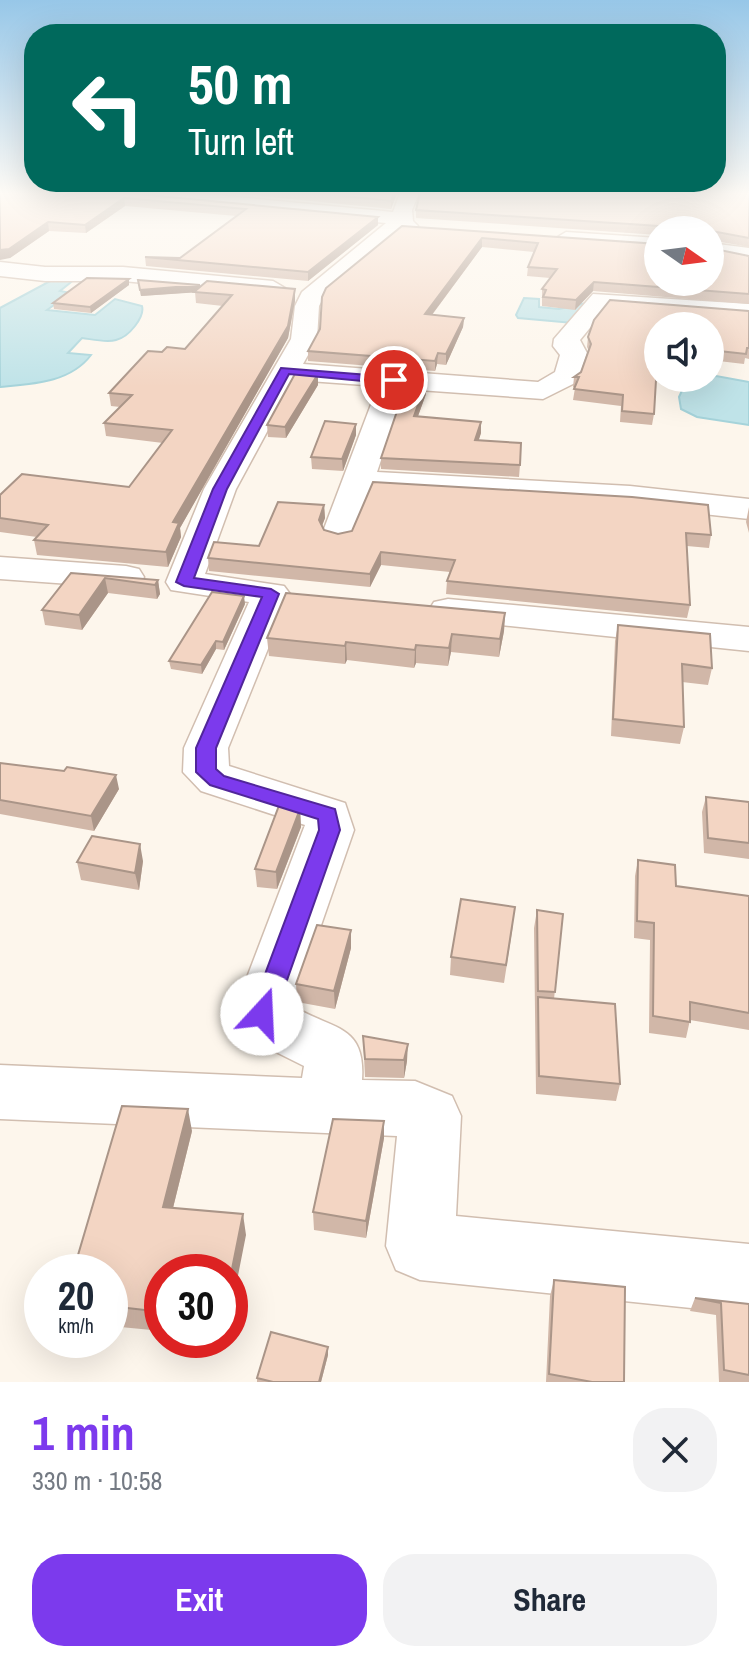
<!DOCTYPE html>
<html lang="en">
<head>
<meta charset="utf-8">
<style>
  body { margin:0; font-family:"Archivo Narrow",sans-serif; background:#f2f2f3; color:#1f2937; height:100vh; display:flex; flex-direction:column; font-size:30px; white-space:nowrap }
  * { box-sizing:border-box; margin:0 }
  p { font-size:26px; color:#747a83 }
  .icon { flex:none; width:44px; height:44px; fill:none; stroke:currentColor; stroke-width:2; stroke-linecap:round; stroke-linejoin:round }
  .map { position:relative; height:1382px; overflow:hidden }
  .sheet { display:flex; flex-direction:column; background:#fff; flex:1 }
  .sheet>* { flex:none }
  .top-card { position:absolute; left:24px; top:24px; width:702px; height:168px; border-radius:32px; box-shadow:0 8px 32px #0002; background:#00695c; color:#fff; overflow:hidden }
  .needle { width:52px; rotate:104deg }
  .fabs { position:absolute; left:644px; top:216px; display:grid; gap:16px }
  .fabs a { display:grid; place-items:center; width:80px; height:80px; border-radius:50%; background:#fff; box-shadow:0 8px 32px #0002; font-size:40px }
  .speed { position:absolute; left:24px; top:1254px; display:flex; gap:16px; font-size:40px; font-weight:700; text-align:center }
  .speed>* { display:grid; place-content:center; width:104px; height:104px; border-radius:50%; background:#fff; box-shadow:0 8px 32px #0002; line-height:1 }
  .speed small { font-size:20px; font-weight:400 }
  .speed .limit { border:12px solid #d22; background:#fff; color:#111 }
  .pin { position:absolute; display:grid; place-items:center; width:68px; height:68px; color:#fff; margin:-34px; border:4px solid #fff; border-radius:50%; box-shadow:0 2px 8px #0007 }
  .me { position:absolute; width:88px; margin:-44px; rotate:20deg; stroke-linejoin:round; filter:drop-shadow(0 0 6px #0008) }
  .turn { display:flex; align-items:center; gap:28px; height:168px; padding:0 32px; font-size:36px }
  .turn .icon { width:104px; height:104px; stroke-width:2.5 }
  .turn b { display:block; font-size:56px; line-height:68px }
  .round { display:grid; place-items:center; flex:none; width:84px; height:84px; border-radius:32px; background:#f2f2f3 }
  .summary { display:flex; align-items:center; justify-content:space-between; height:136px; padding:0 32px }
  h1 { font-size:48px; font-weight:800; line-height:60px; color:#7c3aed }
  .button { display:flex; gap:16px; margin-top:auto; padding:16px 32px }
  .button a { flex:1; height:92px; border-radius:32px; background:#7c3aed; color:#fff; font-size:32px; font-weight:800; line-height:92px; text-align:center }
  .button a+a { background:#f2f2f3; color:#1f2937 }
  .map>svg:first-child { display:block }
  .water { fill:#bfe3e8; stroke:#a5d3da; stroke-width:2 }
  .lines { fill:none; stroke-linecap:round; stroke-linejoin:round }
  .minor-casing { stroke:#d1beb0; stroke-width:3 }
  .minor { fill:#fff; fill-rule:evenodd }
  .wall { fill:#d1b7a8 }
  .shaded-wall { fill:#aa9588 }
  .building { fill:#f3d5c3; stroke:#aa9588; stroke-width:2 }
  .route { fill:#7c3aed; stroke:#51269a; stroke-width:2 }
</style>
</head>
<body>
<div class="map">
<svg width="749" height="1382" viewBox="0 0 749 1382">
  <rect width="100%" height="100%" fill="#fdf6ec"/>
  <path class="water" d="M75,279L60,291L71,293L47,310L95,315L115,299L142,306C145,317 129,337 116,340C106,343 91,339 82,338L68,353L91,355C70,383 32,384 0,387V308L52,280Z
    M524,298L539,299V307L559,309L586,303L573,323L518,318L516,315Z
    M716,376L749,382V425L697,417L681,409L679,397L685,384Z"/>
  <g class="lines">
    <g class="minor-casing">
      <path id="minor" d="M120,193H195L393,212L400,193H419L412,210L413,221L418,226L415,230L401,231L324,296L319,306L317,339L303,364L538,382L555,372L560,355L553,346L554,339L593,294L749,304V318L607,307L580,340L587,353L577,382L543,399L405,389L377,472L630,486L749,499V519L630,506L371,491L351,541L339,544L327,541L322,534L378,386L295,380L236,489L205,574L284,586L290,594L228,748L229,766L345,803L354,830L293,1006C331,1030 366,1023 362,1080L415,1081L452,1096L461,1116L456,1216L749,1244V1314L420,1280L396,1270L386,1246L397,1136L0,1119V1065L302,1078L304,1066L250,1039L233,1014L305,825L201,791L183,772L184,748L249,602L171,590L166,582L204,489L291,339L295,306L302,292L386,223L129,199Z
        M566,232L658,238V250L559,242L556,238Z
        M710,243L749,248V262L710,255Z
        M0,262L45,267H123L273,281L285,288L273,295L123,281H45L0,276Z
        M0,557L126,566L139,569L144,577L139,585L126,588L0,579Z
        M448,599L749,627V651L434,618L429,610L434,602Z"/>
    </g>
    <use href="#minor" class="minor"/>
  </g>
  <path class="wall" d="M0,193H127L378,217V225L308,281L146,266L145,257L180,258L236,216L125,206L86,233L49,231L10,258Z
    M231,193H397L391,209Z
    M749,193V247L710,240V230H658V235L416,218V210Z
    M402,226L749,256V304L593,291L575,310L542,306V289L550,278L527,276L528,267L534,252L482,247L432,315L464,318L463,327L446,365L437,364L435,371L308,361V351Z
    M129,279V285L91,313L54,309L53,303Z
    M138,280L200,287L295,301L288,338L180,528L181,537L168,567L37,555L34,540L37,537L0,532V495L129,487L163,443L106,436L104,423L120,407L111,406L109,393L162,352L185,349L223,306L196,303L195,292L141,296Z
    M749,311V359L745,358L744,364L710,360V326H658L654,414L652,425L620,422L621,406L573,400L575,388L573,387L574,377L581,372L589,351L587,347L588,337Z
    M318,374V385L286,438L268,437L267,425Z
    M426,394L418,416L481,422V433L478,441L520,465L519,477L381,469V458Z
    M356,424V435L343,471L312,469L311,457Z
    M373,482L711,535L709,548L687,546L690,605L687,618L446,594L447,581L450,572L381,565L370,587L209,571L208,558L259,546L324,505L325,518L322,526L324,530L338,534L352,531Z
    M749,507V533L746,522Z
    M71,573L158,580L160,594L157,599L108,593L82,630L45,625L42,610Z
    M245,604L224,650L216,649L202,674L171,669L169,661Z
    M505,613L504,631L499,657L451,652L448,666L416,663L414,668L347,660L345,664L269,656L267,638Z
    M618,625L712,668L708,685L682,682L684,727L680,744L611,736L615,641Z
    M0,763L119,789L94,831L0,814Z
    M706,797L749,802V859L704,853L702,812Z
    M300,809L301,827L277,889L257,887L255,869Z
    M638,860L676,886L749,896V1030L690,1020L686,1038L649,1033L650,940L634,938L635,876Z
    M143,861L139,890L81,880L77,862Z
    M537,910L563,914L554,999L620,1084L616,1101L536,1094L534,928Z
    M513,925L504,983L450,975L451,957Z
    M351,930V948L335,1009L297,1002L296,984Z
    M363,1036L407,1061L404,1078L365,1077Z
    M384,1121V1138L366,1238L314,1230L313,1212Z
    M192,1131L173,1208L246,1235L162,1272V1331L110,1326V1272Z
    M554,1280L624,1382H546L550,1296Z
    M695,1298L749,1304V1382H719L716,1315L690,1311Z
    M328,1355L321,1382H257V1378Z"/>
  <path class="shaded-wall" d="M394,193H397L391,209V201Z
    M124,198L125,206L86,233L85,225Z
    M378,217V225L308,281V272Z
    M48,222L49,231L10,258L0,260V250Z
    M482,238V247L425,324V314Z
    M129,279V285L91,313L90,307Z
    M594,282L593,291L575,310L576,300Z
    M200,285L201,292L141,296L140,290Z
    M295,289V301L288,338L180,528L181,537L168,567L166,552L173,522Z
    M464,318L463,327L446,365V354Z
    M438,353L437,364L435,371V361Z
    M318,374V385L286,438L285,427Z
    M426,383V394L414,427V416Z
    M481,422V433L475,452V440Z
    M356,424V435L343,471L342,459Z
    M324,505L325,518L319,533V520Z
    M381,552V565L370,587V574Z
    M105,578L108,593L82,630L79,615Z
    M158,580L160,594L157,599L155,585Z
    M244,596L245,604L224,650L223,642Z
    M505,613L504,631L499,657L500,639Z
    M452,634L451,652L448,666L449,648Z
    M216,641V649L202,674L201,665Z
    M346,642L347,660L345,664V646Z
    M416,645V663L414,668L415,650Z
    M116,775L119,789L94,831L91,816Z
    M300,809L301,827L277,889L276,872Z
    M140,844L143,861L139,890L135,873Z
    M351,930V948L335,1009L334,991Z
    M408,1044L407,1061L404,1078V1060Z
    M188,1109L192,1131L168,1228L163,1207Z
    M384,1121V1138L366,1238V1221Z
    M243,1214L246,1235L230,1316V1279Z
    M328,1347V1355L321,1382H319Z"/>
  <path class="building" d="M0,193H127L378,217L308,272L145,257L180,258L246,209L124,198L85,225L48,222L9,249L0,250Z
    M315,193H394L391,201Z
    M420,193H749V238L712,231L710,233V230H660L659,226L416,210Z
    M402,226L658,244V282H710V248L749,256V294L594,282L576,300L543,297L546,290L542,289L557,269L528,267L538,243L482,238L425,314L464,318L446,354L438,353L435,361L308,351L320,329L322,297L326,288Z
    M87,278L129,279L90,307L53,303Z
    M138,280L200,285L140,290Z
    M207,281L295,289L288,326L173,522L179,523L166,552L34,540L48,525L0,518V495L22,474L129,487L172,430L104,423L132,395L109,393L148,351L162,352L167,347L185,349L232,295L194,292Z
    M610,300L749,311V348H747L746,354L710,350V326H658V346L654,414L622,411L623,395L574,389L579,377H574L581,372L591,344L588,337L594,320Z
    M296,372L318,374L285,427L267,425Z
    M407,382L426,383L414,416L481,422L475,440L521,443L520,465L381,458Z
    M325,421L356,424L342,459L311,457Z
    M373,482L632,497L708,505L711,535L686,533L690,605L447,581L455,560L381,552L370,574L208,558L214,542L259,546L278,502L324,505L319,520L324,530L338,534L352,531Z
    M71,573L158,580L155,585L105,578L79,615L42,610Z
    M212,592L244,596L223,642L216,641L201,665L169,661Z
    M286,593L505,613L500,639L452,634L449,648L416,645L415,650L346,642L345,646L267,638Z
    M618,625L710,634L712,668L682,664L684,727L613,719Z
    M0,763L64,771L67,767L116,775L91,816L0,800Z
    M706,797L749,802V843L708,838Z
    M280,803L300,809L276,872L255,869Z
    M92,836L140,844L135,873L77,862Z
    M638,860L675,865L676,886L749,896V1013L690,1002V1022L653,1016L654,923L637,921Z
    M461,899L515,907L506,965L451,957Z
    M537,910L563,914L555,992L538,991Z
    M317,925L351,930L334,991L296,984Z
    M538,997L615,1004L620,1084L539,1076Z
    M363,1036L408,1044L404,1060L365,1059Z
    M122,1106L188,1109L163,1207L243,1214L230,1279V1272H162V1312L110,1306V1272H73Z
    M333,1119L384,1121L366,1221L313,1212Z
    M554,1280L625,1287L624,1382H592L549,1374Z
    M695,1298L749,1304V1375L724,1370L721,1303Z
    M271,1332L328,1347L319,1382H273L257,1378Z"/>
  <linearGradient id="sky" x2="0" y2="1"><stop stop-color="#97c7e8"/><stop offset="0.5" stop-color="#fefbf6"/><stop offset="1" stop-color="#fefbf6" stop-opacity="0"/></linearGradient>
  <rect width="749" height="387" fill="url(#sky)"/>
  <path class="route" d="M281,368L394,377L400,380L394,384L289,374L227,489L194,578L271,589L279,594L216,748V769L224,776L335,809L340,830L275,1014L271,1021L262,1024L253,1021L250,1014L319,830L318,819L210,785L196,772V748L262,597L184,586L176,582L213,489Z"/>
</svg>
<div class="fabs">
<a><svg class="needle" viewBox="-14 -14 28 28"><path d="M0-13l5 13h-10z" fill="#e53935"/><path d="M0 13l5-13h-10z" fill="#747a83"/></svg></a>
<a><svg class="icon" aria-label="sound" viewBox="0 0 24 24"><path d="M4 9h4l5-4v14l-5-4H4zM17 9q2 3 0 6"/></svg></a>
</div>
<div class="speed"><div>20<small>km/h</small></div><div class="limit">30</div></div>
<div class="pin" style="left:394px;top:380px;background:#d93025"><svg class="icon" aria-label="arrive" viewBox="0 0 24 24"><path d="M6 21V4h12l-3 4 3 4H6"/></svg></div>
<svg class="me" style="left:262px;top:1014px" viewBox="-20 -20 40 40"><circle r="19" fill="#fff"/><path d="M0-13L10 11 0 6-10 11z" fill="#7c3aed"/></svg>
<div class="top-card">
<div class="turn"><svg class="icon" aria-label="left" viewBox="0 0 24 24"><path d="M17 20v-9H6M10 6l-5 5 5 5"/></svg><div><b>50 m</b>Turn left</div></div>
</div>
</div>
<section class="sheet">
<div class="summary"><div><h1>1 min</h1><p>330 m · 10:58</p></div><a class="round"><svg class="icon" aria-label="close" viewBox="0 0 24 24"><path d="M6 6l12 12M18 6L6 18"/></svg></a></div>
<div class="button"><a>Exit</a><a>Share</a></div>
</section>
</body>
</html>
